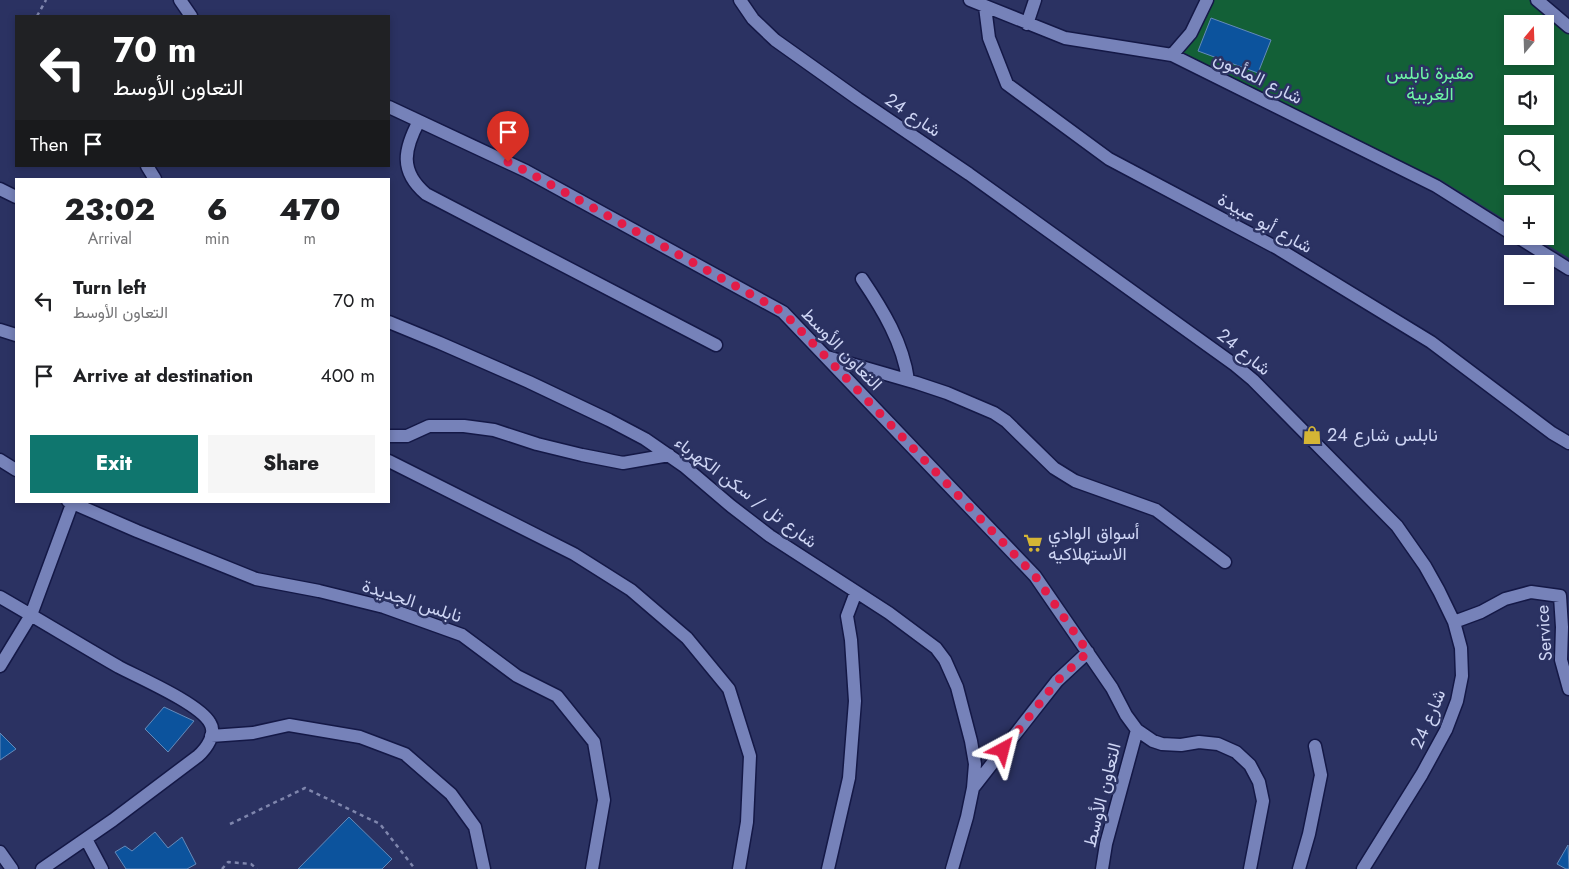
<!DOCTYPE html>
<html lang="en">
<head>
<meta charset="utf-8">
<style>
  body { margin:0; font-family:Jost,Vazirmatn,sans-serif; background:#f6f6f6; color:#202124; height:100vh; display:flex; flex-direction:column; font-size:19px; white-space:nowrap }
  * { box-sizing:border-box; margin:0 }
  p { font-size:16px; color:#757577 }
  .icon { flex:none; width:28px; height:28px; fill:none; stroke:currentColor; stroke-width:2; stroke-linecap:round; stroke-linejoin:round }
  .map { position:relative; flex:1; overflow:hidden }
  .side { position:absolute; left:15px; top:178px; width:375px; height:325px; display:flex; flex-direction:column; background:#fff; border-radius:0px; box-shadow:0 2px 8px #0003 }
  .side>* { flex:none }
  .top-card { position:absolute; left:15px; top:15px; width:375px; height:152px; border-radius:0px; box-shadow:0 2px 8px #0003; background:#202124; color:#fff; overflow:hidden }
  .needle { width:32px; rotate:19deg }
  .controls { position:absolute; left:1504px; top:15px; display:grid; gap:10px }
  .controls a { display:grid; place-items:center; width:50px; height:50px; border-radius:0px; background:#fff; box-shadow:0 2px 8px #0003; font-size:25px }
  .pin { position:absolute; display:grid; place-items:center; width:42px; height:42px; color:#fff; margin:-51px -21px; border-radius:50% 50% 50% 0; rotate:-45deg; box-shadow:0 0 5px #0007 }
  .pin .icon { rotate:45deg }
  .me { position:absolute; width:55px; margin:-28px; rotate:38deg; stroke-linejoin:round; filter:drop-shadow(0 0 4px #0008) }
  .turn { display:flex; align-items:center; gap:18px; height:105px; padding:0 15px; font-size:22px }
  .turn .icon { width:65px; height:65px; stroke-width:2.5 }
  .turn b { display:block; font-size:35px; line-height:42px }
  .then { display:flex; align-items:center; height:48px; padding:0 15px; background:#0003; gap:10px; font-size:19px }
  .eta { display:flex; justify-content:space-evenly; align-items:center; height:85px; text-align:center }
  .eta b { font-size:30px; font-weight:800; line-height:35px }
  .cta { display:flex; gap:10px; margin-top:auto; padding:10px 15px }
  .cta a { flex:1; height:58px; border-radius:0px; background:#0f766e; color:#fff; font-size:20px; font-weight:800; line-height:58px; text-align:center }
  .cta a+a { background:#f6f6f6; color:#202124 }
  ul { padding:0; list-style:none }
  li { display:flex; align-items:center; gap:15px; height:75px; padding:0 15px }
  li div { flex:1 }
  li b { display:block; font-size:19px }
  li em { font-style:normal }
  .map>svg:first-child { display:block }
  .green { fill:#136037; fill-rule:evenodd }
  .building { fill:#0c539d; stroke:#648aba }
  .lines { fill:none; stroke-linecap:round; stroke-linejoin:round }
  .minor-casing { stroke:#141846; stroke-width:15 }
  .path { stroke:#7f86ad; stroke-width:2.5; stroke-dasharray:4 4; stroke-linecap:butt }
  .minor { stroke:#7682b9; stroke-width:12 }
  .route { stroke:#e11d48; stroke-width:9; stroke-dasharray:0 16.2 }
  .labels { text-anchor:middle; dominant-baseline:central; stroke-width:5; stroke-linejoin:round; paint-order:stroke }
  .park-label { font-size:18px; fill:#6ff7a5; stroke:#2b3262 }
  .street-label { font-size:18px; fill:#ced5f4; stroke:#2b3262 }
  .poi-label { font-size:18px; fill:#ced5f4; stroke:#2b3262; text-anchor:start }
</style>
</head>
<body>
<div class="map">
<svg width="1569" height="869" viewBox="0 0 1569 869">
  <rect width="100%" height="100%" fill="#2b3262"/>
  <path class="green" d="M1212,0H1531L1569,31V258L1533,236H1545V204H1512V224L1441,180L1231,79L1181,52ZM1512,24H1545V56H1512ZM1512,84H1545V116H1512ZM1512,144H1545V176H1512Z"/>
  <path class="building" d="M1211,18L1271,40L1258,73L1198,51Z
    M164,707L194,721L168,752L145,729Z
    M0,733L16,749L0,760Z
    M349,817L392,859L382,869H298Z
    M155,832L168,848L182,837L196,864L187,869H126L115,852L125,846L132,851Z
    M1568,845L1569,869H1566L1557,864Z"/>
  <g class="lines">
    <g class="minor-casing">
      <path id="minor" d="M180,0L191,16
        M740,0L753,19L775,40L858,99L969,174L1235,365L1253,380L1397,526L1425,566L1439,591L1454,622L1461,648L1462,676L1457,701L1446,730L1422,774L1363,869
        M970,0L1065,38L1172,55L1436,186L1512,234
        M1537,0L1569,27
        M985,7L989,38L1007,84L1109,159L1277,248L1431,342L1552,433L1569,443
        M1027,24L1035,0
        M1172,55L1191,33L1207,0
        M389,107L526,171L783,312L1035,576L1112,688L1126,715L1137,730L1153,741L1162,744L1181,745L1199,742L1218,744L1236,752L1250,765L1259,782L1263,801L1250,869
        M419,121C404,149 399,171 426,194L716,345
        M147,166L155,179
        M0,189L16,197
        M1516,236L1569,269
        M862,279C883,310 903,343 908,380
        M389,322L440,343L529,382L609,420L645,439L684,466L731,506L770,536L889,613L936,648L945,660L957,687L971,741L975,764L973,788L967,817L952,869
        M0,330L16,335
        M827,357L917,383L947,393L994,413L1006,421L1054,468L1075,481L1156,510L1225,562
        M389,436H407L429,426H464L494,430L537,444L582,455L623,463L669,455
        M0,460L16,470
        M389,461L574,554L631,590L687,638L729,689L750,756L747,822L739,869
        M68,501L137,531L256,579L319,591L384,607L462,635L517,676L557,696L594,742L604,800L592,869
        M0,597C40,620 79,644 119,667C140,678 200,704 210,723C217,734 206,749 198,756L113,820L42,869
        M1454,622L1481,612L1505,599L1531,592L1560,596L1562,627L1561,660L1569,689
        M0,666L31,615L72,504
        M211,736L253,733L289,725L360,737L405,754L451,794L475,827L484,869
        M973,788L1057,681L1088,652
        M86,839L102,869
        M0,852L12,869
        M828,869L849,778L855,701L851,640L847,616L856,592
        M1102,869L1106,844L1137,730
        M1299,869L1309,834L1321,775L1315,746"/>
    </g>
    <path class="path" d="M37,16L46,0
      M230,824L305,788L380,824L415,869
      M222,869L228,862L251,864L257,869"/>
    <use href="#minor" class="minor"/>
  </g>
  <g class="lines">
    <path class="route" d="M508,162L526,171L783,312L1035,576L1088,652L1057,681L1003,750"/>
  </g>
  <defs>
    <g id="shop-bare" transform="scale(1.5)"><path d="M-5-2.5h2.3a2.7 3.5 0 0 1 5.4 0H5L5.5 6h-11ZM-1.5-2.5h3a1.5 2.3 0 0 0-3 0Z" fill="#d5b535" stroke="#2b3262" stroke-width="2.5" paint-order="stroke"/></g>
    <g id="supermarket-bare" transform="scale(1.5)"><path d="M-6-5.5h2.5l.6 2H6L4.5 2H-2.5L-4.4-4H-6ZM-1.5 3.2a1.3 1.3 0 1 0 .1 0ZM3 3.2a1.3 1.3 0 1 0 .1 0Z" fill="#d5b535" stroke="#2b3262" stroke-width="2.5" paint-order="stroke"/></g>
  </defs>
  <g fill-rule="evenodd">
    <use href="#shop-bare" x="1312" y="435"/>
    <use href="#supermarket-bare" x="1033" y="543"/>
  </g>
  <g class="labels">
    <g class="park-label">
      <text x="1430" y="73">مقبرة نابلس<tspan x="1430" dy="21">الغربية</tspan></text>
    </g>
    <g class="street-label">
      <text transform="translate(1258 78) rotate(26)">شارع المأمون</text>
      <text transform="translate(913 115) rotate(34)">شارع 24</text>
      <text transform="translate(1265 223) rotate(29)">شارع أبو عبيدة</text>
      <text transform="translate(842 349) rotate(46)">التعاون الأوسط</text>
      <text transform="translate(1244 352) rotate(39)">شارع 24</text>
      <text transform="translate(746 492) rotate(37)">شارع تل / سكن الكهرباء</text>
      <text transform="translate(412 601) rotate(18)">نابلس الجديدة</text>
      <text transform="translate(1544 633) rotate(-94)">Service</text>
      <text transform="translate(1428 719) rotate(-67)">شارع 24</text>
      <text transform="translate(1102 795) rotate(-76)">التعاون الأوسط</text>
    </g>
    <g class="poi-label">
      <text x="1327" y="435">نابلس شارع 24</text>
      <text x="1048" y="533">أسواق الوادي<tspan x="1048" dy="21">الاستهلاكيه</tspan></text>
    </g>
  </g>
</svg>
<div class="controls">
<a><svg class="needle" viewBox="-14 -14 28 28"><path d="M0-13l5 13h-10z" fill="#e53935"/><path d="M0 13l5-13h-10z" fill="#757577"/></svg></a>
<a><svg class="icon" aria-label="sound" viewBox="0 0 24 24"><path d="M4 9h4l5-4v14l-5-4H4zM17 9q2 3 0 6"/></svg></a>
<a><svg class="icon" aria-label="search" viewBox="0 0 24 24"><circle cx="10" cy="10" r="6"/><path d="M15 15l6 6"/></svg></a>
<a>+</a>
<a>−</a>
</div>
<div class="pin" style="left:508px;top:162px;background:#d93025"><svg class="icon" aria-label="arrive" viewBox="0 0 24 24"><path d="M6 21V4h12l-3 4 3 4H6"/></svg></div>
<svg class="me" style="left:1003px;top:750px" viewBox="-20 -20 40 40"><path d="M0-17L14 15 0 8-14 15z" fill="#e11d48" stroke="#fff" stroke-width="4"/></svg>
<div class="top-card">
<div class="turn"><svg class="icon" aria-label="left" viewBox="0 0 24 24"><path d="M17 20v-9H6M10 6l-5 5 5 5"/></svg><div><b>70 m</b>التعاون الأوسط</div></div>
<div class="then">Then<svg class="icon" aria-label="arrive" viewBox="0 0 24 24"><path d="M6 21V4h12l-3 4 3 4H6"/></svg></div>
</div>
<section class="side">
<div class="eta">
<div><b>23:02</b><p>Arrival</p></div>
<div><b>6</b><p>min</p></div>
<div><b>470</b><p>m</p></div>
</div>
<ul>
<li><svg class="icon" aria-label="left" viewBox="0 0 24 24"><path d="M17 20v-9H6M10 6l-5 5 5 5"/></svg><div><b>Turn left</b><p>التعاون الأوسط</p></div><em>70 m</em></li>
<li><svg class="icon" aria-label="arrive" viewBox="0 0 24 24"><path d="M6 21V4h12l-3 4 3 4H6"/></svg><div><b>Arrive at destination</b></div><em>400 m</em></li>
</ul>
<div class="cta"><a>Exit</a><a>Share</a></div>
</section>
</div>
</body>
</html>
